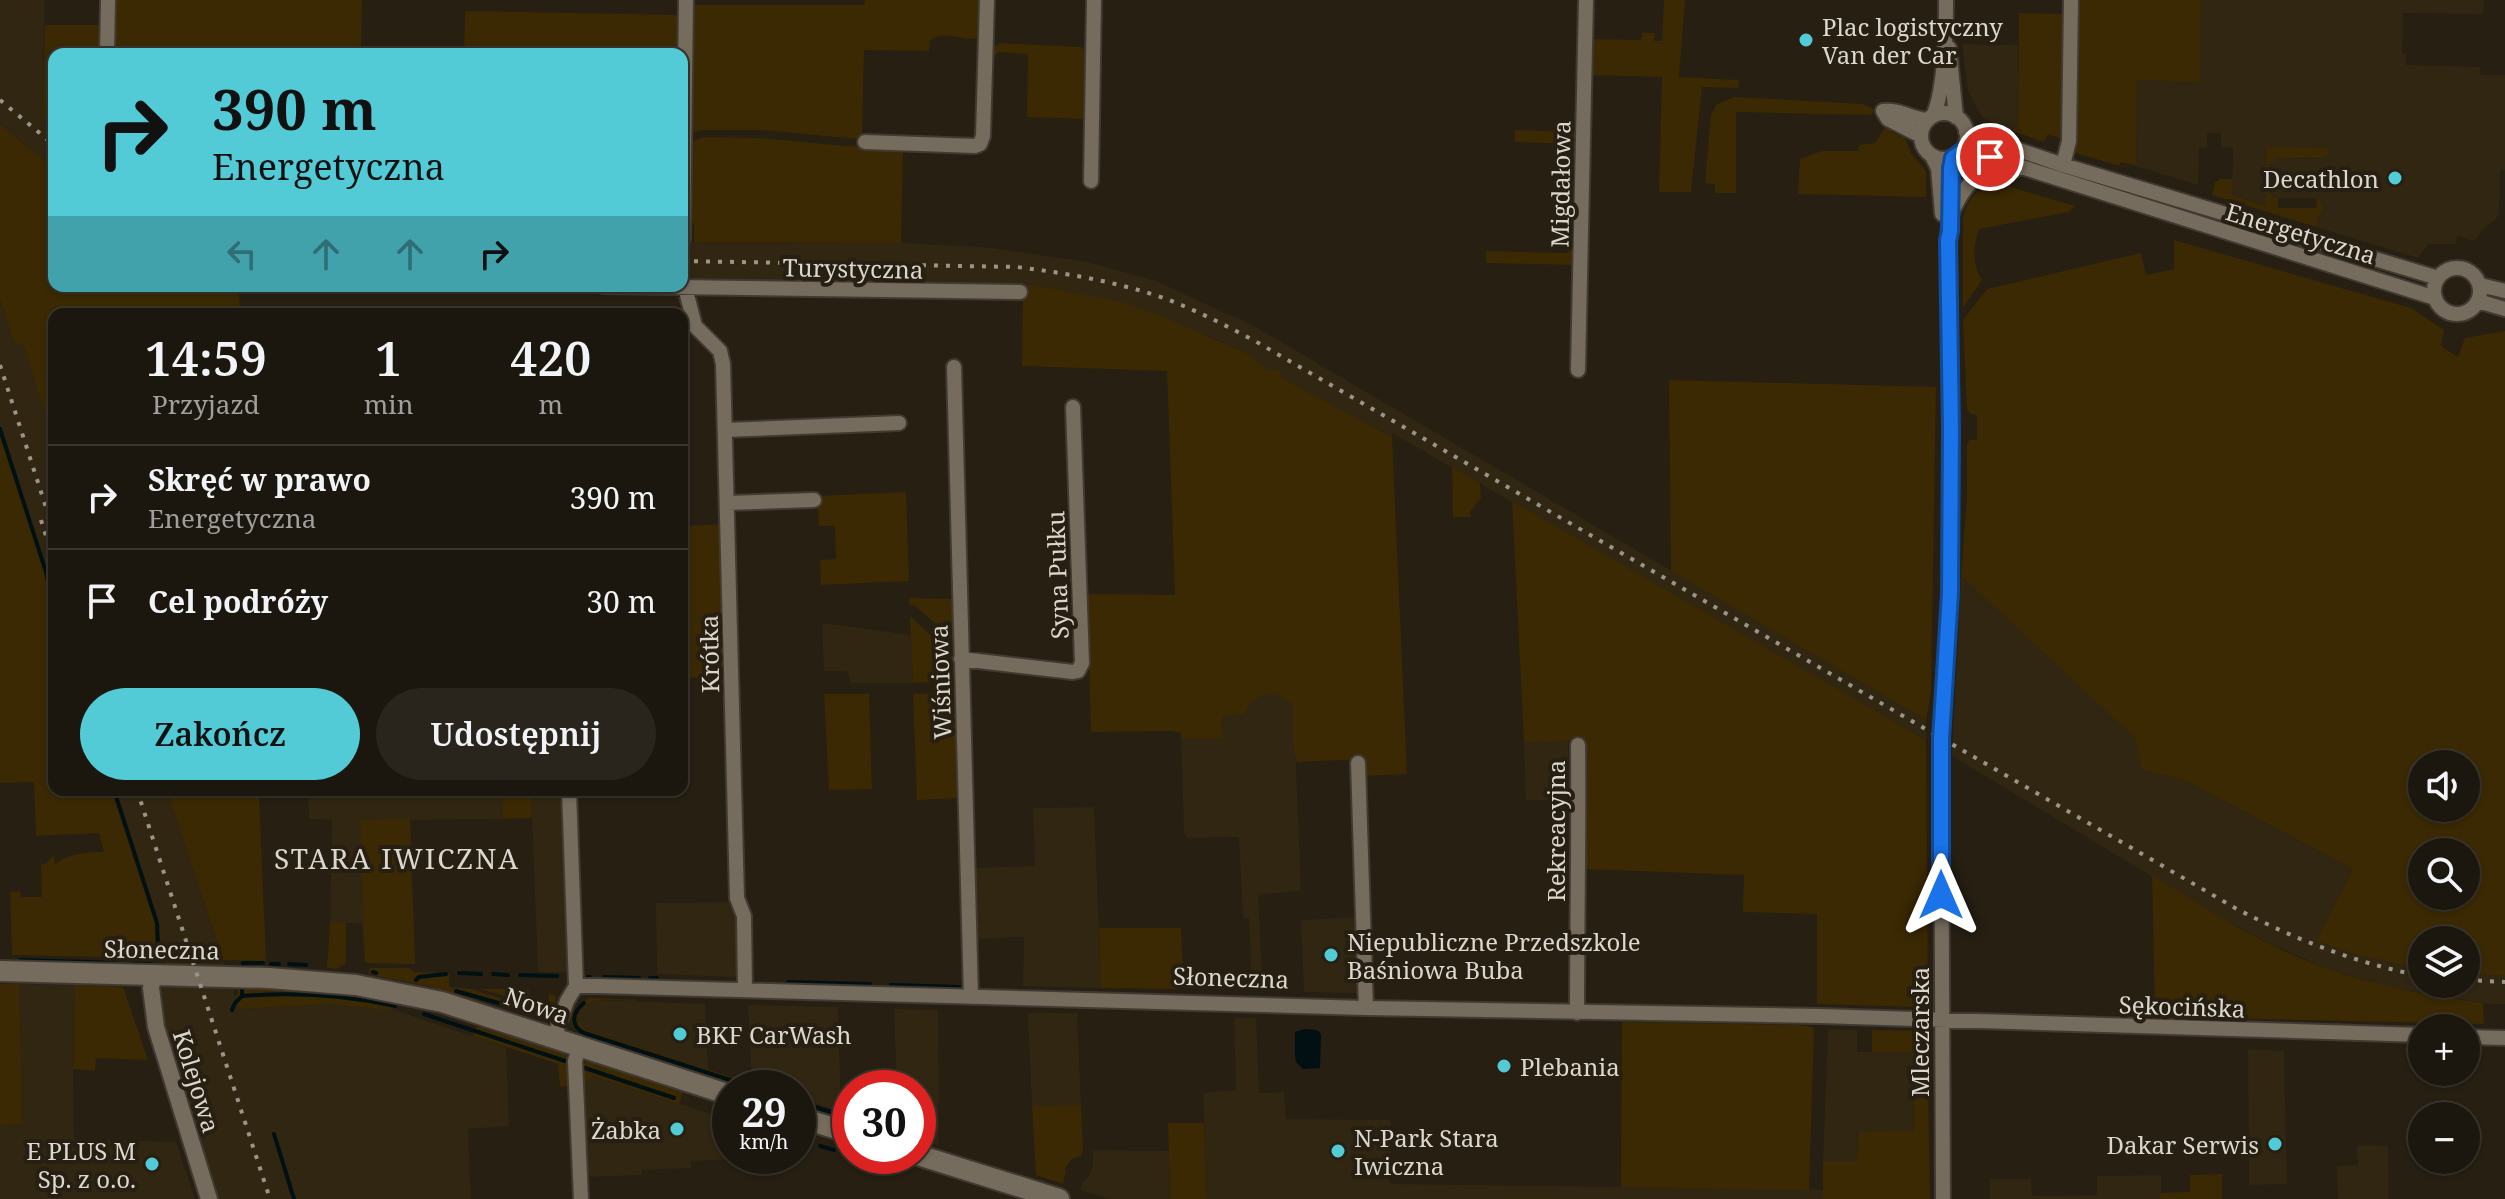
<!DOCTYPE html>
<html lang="pl">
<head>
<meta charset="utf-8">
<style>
  body { margin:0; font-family:"Noto Serif",serif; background:#29241c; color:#f1f3f6; height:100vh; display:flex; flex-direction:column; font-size:30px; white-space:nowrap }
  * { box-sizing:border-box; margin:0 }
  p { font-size:26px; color:#a09f9e }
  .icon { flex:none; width:44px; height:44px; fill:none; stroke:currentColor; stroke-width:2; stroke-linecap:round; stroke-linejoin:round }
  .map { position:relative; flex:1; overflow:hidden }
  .drawer { position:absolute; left:48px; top:308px; width:640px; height:488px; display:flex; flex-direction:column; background:#1c170e; border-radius:16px; box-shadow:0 2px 6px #0004,0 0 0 2px #3a362e }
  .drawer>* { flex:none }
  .hud { position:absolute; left:48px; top:48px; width:640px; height:244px; border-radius:16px; box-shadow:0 2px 6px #0004,0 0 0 2px #3a362e; background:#52cbd7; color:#111; overflow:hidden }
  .fabs { position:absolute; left:2408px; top:750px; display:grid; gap:16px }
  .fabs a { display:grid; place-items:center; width:72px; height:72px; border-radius:50%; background:#1c170e; box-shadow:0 2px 6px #0004,0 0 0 2px #3a362e; font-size:40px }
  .speed { position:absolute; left:712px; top:1070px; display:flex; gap:16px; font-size:40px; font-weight:700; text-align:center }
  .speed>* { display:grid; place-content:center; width:104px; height:104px; border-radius:50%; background:#1c170e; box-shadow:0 2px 6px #0004,0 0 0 2px #3a362e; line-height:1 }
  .speed small { font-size:20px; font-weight:400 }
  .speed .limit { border:12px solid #d22; background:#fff; color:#111 }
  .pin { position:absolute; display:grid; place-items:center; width:68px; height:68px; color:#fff; margin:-34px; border:4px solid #fff; border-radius:50%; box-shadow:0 2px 8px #0007 }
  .me { position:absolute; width:88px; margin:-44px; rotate:0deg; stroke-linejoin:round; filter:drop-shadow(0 0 6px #0008) }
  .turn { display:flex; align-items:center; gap:28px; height:168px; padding:0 32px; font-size:36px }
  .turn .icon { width:104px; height:104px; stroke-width:2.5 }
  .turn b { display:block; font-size:56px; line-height:68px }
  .lanes { display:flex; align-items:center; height:76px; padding:0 32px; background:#0003; justify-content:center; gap:40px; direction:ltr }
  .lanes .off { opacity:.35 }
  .eta { display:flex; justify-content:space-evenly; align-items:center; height:136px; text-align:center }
  .eta b { font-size:48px; font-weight:600; line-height:56px }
  .button { display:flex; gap:16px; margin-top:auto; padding:16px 32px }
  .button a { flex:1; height:92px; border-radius:48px; background:#52cbd7; color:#111; font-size:32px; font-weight:600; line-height:92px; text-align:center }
  .button a+a { background:#29241c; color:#f1f3f6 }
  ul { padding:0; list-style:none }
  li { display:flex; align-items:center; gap:24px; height:104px; padding:0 32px; border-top:2px solid #3a362e }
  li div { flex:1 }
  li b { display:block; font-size:30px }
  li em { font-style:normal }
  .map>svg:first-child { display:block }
  .built { fill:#302612 }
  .green { fill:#3a2903; fill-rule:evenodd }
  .water { fill:#011012 }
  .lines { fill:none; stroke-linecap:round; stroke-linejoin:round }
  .stream { stroke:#011012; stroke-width:4 }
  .minor-casing { stroke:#403a32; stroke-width:18 }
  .tertiary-casing { stroke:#403a32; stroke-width:20 }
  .secondary-casing { stroke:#403a32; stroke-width:24 }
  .minor { stroke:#756c5d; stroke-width:14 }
  .tertiary { stroke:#756c5d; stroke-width:16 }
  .secondary { stroke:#756c5d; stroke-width:20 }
  .rail { stroke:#9a958b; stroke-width:4; stroke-dasharray:4 8; stroke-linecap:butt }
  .route-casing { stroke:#114b97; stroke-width:20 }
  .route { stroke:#1a73e8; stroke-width:14 }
  .poi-dot { fill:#52cbd7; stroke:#261f12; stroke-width:3 }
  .labels { text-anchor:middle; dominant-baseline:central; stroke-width:8; stroke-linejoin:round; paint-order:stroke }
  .poi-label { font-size:24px; fill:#dbd7ce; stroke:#261f12; text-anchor:start }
  .street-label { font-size:24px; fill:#dbd7ce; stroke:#261f12 }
  .quarter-label { font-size:28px; letter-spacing:2px; fill:#dbd7ce; stroke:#261f12 }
</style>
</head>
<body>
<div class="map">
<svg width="2505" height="1199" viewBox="0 0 2505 1199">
  <rect width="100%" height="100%" fill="#261f12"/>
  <path class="built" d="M0,0H45L42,116L54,125V168L0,124Z
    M2201,0H2484L2483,14L2403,13L2402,53L2406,54V65L2480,67L2481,75H2505V170H2500L2499,214L2496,219L2482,230L2475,241L2457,236L2456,244H2429L2418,258L2316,227L2323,208L2320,200L2317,198H2278L2271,195L2270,162L2273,160L2277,158L2319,159L2267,148L2266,206L2232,195L2233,148L2221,147V133H2207V147L2199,148L2198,185L2136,166L2137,79L2199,82Z
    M1962,44L2018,45V133L1999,127L1982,117L1968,91Z
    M686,242L901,243L984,247L1088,262L1156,281L1254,326L1926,720V740L1392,433V437L1266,371L1248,354L1214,338L1034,285L688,279L685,272Z
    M0,300L14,343H23L54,441V612L46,574L0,436Z
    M1961,576L2136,738L2142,770L2184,780L2353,869L2316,941L2357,955L2422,969V984H2466V974L2505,976V1004H2491L2387,987L2325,968L2269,943L2216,915L1952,756Z
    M1290,616L1301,891L1261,894L1258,897L1263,991H1252L1249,918H1243L1239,837L1187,838L1184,833L1181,733Z
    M822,623L911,635L913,683H851L847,671H824Z
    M1568,740L1569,801L1526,800L1524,742Z
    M111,790H167L225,966L170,965L161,961L163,953L156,947L155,923Z
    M308,790H502L503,819L410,820L415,964L365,963L362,923H330L332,820L309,819Z
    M531,790H563L570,972H538Z
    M1094,807L1101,988L1023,986L1024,937L976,939L975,922L978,921V915L975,910L973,877L976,875V868L1035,866L1033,808Z
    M732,902L739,915L741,973L734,977L657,974L656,903Z
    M1359,917L1361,993L1304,992L1301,920Z
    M19,984L75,985L73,1069L74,1139L176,1142L195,1199H0V1125L23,1124Z
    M231,984L239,1009L330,1004L391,1009L506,1047L509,1126L468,1129L471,1199H216L167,1049L157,1003L161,989L166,985Z
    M595,1000L705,1004L708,1070L586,1030L579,1024L577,1016L581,1008Z
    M748,1005L838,1007L841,1112L798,1098V1088H765L752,1084Z
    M894,1009L938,1010L939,1145L918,1139V1088H897Z
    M1028,1013H1077L1081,1105L1032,1106Z
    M1234,1018H1256L1259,1093L1284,1092L1286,1119L1391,1120L1389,1182L1391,1184L1797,1189L1823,1190V1199H1207L1203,1093L1236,1090Z
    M1828,1029L1857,1030V1052L1913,1051L1914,1132H1857V1161H1823Z
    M2248,1049L2284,1051L2287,1184L2249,1185Z
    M593,1076L730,1120V1156H755L756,1168L741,1169L740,1159L691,1161V1168L642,1170V1175L586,1177L582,1088Z
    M2357,1145L2388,1146L2389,1199H2338L2337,1166L2358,1165Z
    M1093,1150L1169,1151L1170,1199H1109L1080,1190L1083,1181L1089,1177L1093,1165Z
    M2161,1175V1199H1990V1179H2031L2032,1196L2097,1195V1176Z"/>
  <path class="green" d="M113,0H362L361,54H112Z
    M865,0H978V38C958,42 950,29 930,40L929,51L864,50L862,136L858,139L761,130H701L689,134L692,5H864Z
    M1664,0H1685L1679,77L1739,80L1738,88L1702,87L1691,192H1659L1662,77L1591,75V39L1641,40L1642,33H1655L1654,41H1662Z
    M2078,0H2201L2200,82L2137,80L2136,166L2121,162L2119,166L2073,152V148H2076Z
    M465,11L680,15L679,54H464Z
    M2019,13L2065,14L2063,139L2048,134L2044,142L2018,133Z
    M45,25H101L100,54H54V125L42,117Z
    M1000,43L1081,47L1090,52L1087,119L1027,117L1028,54L998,52L993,59V47Z
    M1735,97L1862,104L1874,109L1872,115L1736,112V193H1715V184L1705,183L1711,115L1717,104Z
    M0,124L54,168V286H239L240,314H54V441L23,344L14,343L0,300Z
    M1578,125L1576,150L1569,144L1515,142V130L1570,132Z
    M1886,126L1891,128V132L1905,138L1911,153L1926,171V197L1798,194L1800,159L1822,151H1858L1859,145L1875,143Z
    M703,137L759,138L846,146L860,145L861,148L903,149L901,243L694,242V224L687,216L689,143Z
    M2266,147L2328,148V155L2324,158H2277L2270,163L2269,191L2273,197L2278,198V208H2316L2317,198L2320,200L2323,208L2316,227L2212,195L2215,182L2220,179H2233L2232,195L2266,206Z
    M1997,183L2075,206L2069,212L1979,229C1973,246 1972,265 1982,280L1963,308V217C1967,199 1978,187 1997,183Z
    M2174,240L2411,308L2444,330L2441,346L2458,357L2465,338L2505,331V976L2466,974V940H2422V969L2357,955L2316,941L2353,869L2184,780L2142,770L2135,738L1961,576L1967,498V446L1969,440H1977V415L1970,414L1967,409L1963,320L1987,289L2141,253L2146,275L2174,269ZM2422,764H2466V808H2422ZM2422,852H2466V896H2422Z
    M1574,246V265L1486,263V251L1566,253Z
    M1023,285H1034L1121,302L1156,314L1249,354L1266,370L1280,371L1281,378L1392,437L1407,774L1364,776V759L1297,762L1294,754L1293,704L1279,696L1264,694L1250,703L1245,714L1222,716L1223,738H1181V733L1172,731L1091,732L1087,594L1175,595L1167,371L1022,366Z
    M1669,380L1936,387L1931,692L1926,720L1671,571Z
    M0,436L46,574L54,612V790H111L155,923L156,947L163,953L161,961L155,958L12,955L10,892L20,891L21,897H42L41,864H45L54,855L55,864C71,853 85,852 104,852L99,833L36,836L34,782L0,783Z
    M1452,467L1480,483L1481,498L1470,512L1471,517H1453Z
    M906,492L909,581L821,585L820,560L836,559L835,526H819L817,496Z
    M1512,501L1926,740L1928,994L1925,1003L1917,1007L1817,1004V914L1743,912L1744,875L1583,869L1587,850L1585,740L1524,742Z
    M723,524L724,677L682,678V526Z
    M909,598L953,599V639L915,606L910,605Z
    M910,616L954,657V671L948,681L913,683Z
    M948,693L955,697L959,798L917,800L913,694Z
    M824,694H869L872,789L829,790Z
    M167,790H196L197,795H259L266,961L223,960Z
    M502,790H531L532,818L503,819Z
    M410,819L415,964L365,963L360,820Z
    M2152,875C2208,910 2264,946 2326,968C2377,987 2430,995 2483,1003L2484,1024L2218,1018L2155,1014Z
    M330,923H346V963L337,969L327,968Z
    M1099,928H1181L1183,976L1180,989L1101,988Z
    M370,968H409L414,972L445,973L449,974V987L472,989L503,999L501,1006L480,999L479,1001L427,986L371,975L368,973Z
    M0,984H19L23,1124L0,1125Z
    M75,985L123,987L148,1060L96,1058L95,1071L73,1069Z
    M238,986L335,993L397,1002L395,1008L389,1010L330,1004L239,1009L235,997L238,993Z
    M480,989H529L530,1003L549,1004V994L556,996L555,1007L547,1017L541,1018L505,1007L508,997Z
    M589,998L639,1000C619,1004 583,990 577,1020L586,1030L765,1088H746L730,1085L580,1033L572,1026C568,1012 578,1005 589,998Z
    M1622,1022L1798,1025L1812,1027L1814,1030L1809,1190L1621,1187Z
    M477,1026L564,1053L568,1058L569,1086L560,1087L558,1064L473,1036Z
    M1872,1030L1924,1031L1927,1033L1930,1199H1823V1161H1857L1858,1132L1914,1131L1913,1052H1872Z
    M585,1062H591L683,1093L679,1104L593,1076L582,1088L581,1065Z
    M1081,1105L1083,1151L1081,1156L1072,1159L1065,1169L1066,1171L1063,1184L1036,1175L1032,1106Z
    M1168,1123H1204L1207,1199H1170Z
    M2222,1174V1199H2161V1193L2190,1192V1175Z"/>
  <path class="water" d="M1305,1029L1317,1030L1321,1034L1320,1068L1303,1069L1296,1062L1295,1055V1032Z"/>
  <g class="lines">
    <path class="stream" d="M0,429L46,572L54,606
      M114,790L157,923L158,947
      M20,960L119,963
      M133,963L151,964
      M271,964H279
      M289,964L306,965
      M243,965V963H263
      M373,972L376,973
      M459,973L481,974
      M493,974L508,975
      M520,975L557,976
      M588,977H590
      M604,977L639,978
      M650,978H657
      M416,980L419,977L446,974
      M788,982L870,984
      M891,985L959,987
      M456,991L502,1004
      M242,996C292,992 346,995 395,1006
      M584,1003C573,1012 569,1025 584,1033L755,1088
      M506,1005L541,1015L554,1009
      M232,1010L235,1003L242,996V988
      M424,1014L565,1061
      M585,1068L674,1098
      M799,1102L850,1118
      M274,1134L294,1199
      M798,1138L801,1139
      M820,1146L834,1150"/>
    <g class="minor-casing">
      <path id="minor" d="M1949,48L1956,117
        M107,54L108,0
        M1883,111L1888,119L1921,136
        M1883,111C1899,109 1912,119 1928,120
        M1921 136a23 23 0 1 1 46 0a23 23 0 1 1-46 0Z
        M1933,116C1945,90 1946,30 1946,0
        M1966,132L2063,165L2438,278
        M865,142L975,146L980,144L983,136L987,0
        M1961,152L1990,157L2435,298
        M1932,156L1938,168L1942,214
        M2063,165L2069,141L2071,0
        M1091,181L1094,0
        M1952,212C1967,181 1979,167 2015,170
        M683,239L686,0
        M2434 291a23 23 0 1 1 46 0a23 23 0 1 1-46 0Z
        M2480,285L2505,291
        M602,286L1020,292
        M685,287L695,326L720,351L723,364L737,898L744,916L745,990
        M2478,301L2505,309
        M954,367L971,997
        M1578,370L1586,0
        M725,430L899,423
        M728,503L814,500
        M961,659L1073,672L1078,671L1082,663L1073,407
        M1358,763L1366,1008
        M569,790L576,986
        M1577,1013C1577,923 1579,834 1578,745
        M2466,1037L2505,1038
        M554,1038L567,1001L576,986H597L1366,1008L1820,1016L2422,1035
        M579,1047L575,1061L581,1199
        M1943,1199L1941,739L1950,594L1951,428L1948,241L1953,158"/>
    </g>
    <g class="tertiary-casing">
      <path id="tertiary" d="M153,975L151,988L156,1027L209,1199"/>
    </g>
    <g class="secondary-casing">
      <path id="secondary" d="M0,971L269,978L356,985L442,1002L730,1095
        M798,1117L850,1133
        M918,1155L1059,1199"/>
    </g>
    <use href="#minor" class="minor"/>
    <use href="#tertiary" class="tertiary"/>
    <use href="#secondary" class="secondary"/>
    <path class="rail" d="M0,100L54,145
      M682,261L1017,267C1065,273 1112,281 1158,296C1192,308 1223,324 1255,341L2237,909C2296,940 2356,963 2422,976
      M0,365L54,532
      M41,520L54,561
      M137,790L270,1199
      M2466,980L2505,982"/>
  </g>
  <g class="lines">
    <g class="route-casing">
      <path id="route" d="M1941,895V739L1950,594L1951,428L1948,241L1950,231L1951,168L1953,158L1961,152L1990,157"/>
    </g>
    <use href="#route" class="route"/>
  </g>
  <g class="poi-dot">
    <circle cx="1806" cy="40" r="8"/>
    <circle cx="2395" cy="178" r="8"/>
    <circle cx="1331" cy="955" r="8"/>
    <circle cx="680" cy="1034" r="8"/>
    <circle cx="1504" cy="1066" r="8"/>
    <circle cx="677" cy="1129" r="8"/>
    <circle cx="2275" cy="1144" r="8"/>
    <circle cx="1338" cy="1151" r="8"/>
    <circle cx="152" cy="1164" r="8"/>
  </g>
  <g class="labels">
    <g class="poi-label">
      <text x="1822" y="26">Plac logistyczny<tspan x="1822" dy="28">Van der Car</tspan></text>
      <text x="2379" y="178" text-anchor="end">Decathlon</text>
      <text x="1347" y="941">Niepubliczne Przedszkole<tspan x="1347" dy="28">Baśniowa Buba</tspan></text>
      <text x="696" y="1034">BKF CarWash</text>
      <text x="1520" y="1066">Plebania</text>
      <text x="661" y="1129" text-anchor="end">Żabka</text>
      <text x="1354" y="1137">N-Park Stara<tspan x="1354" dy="28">Iwiczna</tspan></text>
      <text x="2259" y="1144" text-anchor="end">Dakar Serwis</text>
      <text x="136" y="1150" text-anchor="end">E PLUS M<tspan x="136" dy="28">Sp. z o.o.</tspan></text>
    </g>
    <g class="street-label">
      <text transform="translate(1560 184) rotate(-89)">Migdałowa</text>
      <text transform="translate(2301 233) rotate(17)">Energetyczna</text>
      <text transform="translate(853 268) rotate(1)">Turystyczna</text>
      <text transform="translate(1057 575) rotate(-92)">Syna Pułku</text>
      <text transform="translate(709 654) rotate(-91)">Krótka</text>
      <text transform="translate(940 682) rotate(-92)">Wiśniowa</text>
      <text transform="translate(1555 831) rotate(-90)">Rekreacyjna</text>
      <text transform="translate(162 949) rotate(1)">Słoneczna</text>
      <text transform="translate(1231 977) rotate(2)">Słoneczna</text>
      <text transform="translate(537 1005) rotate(19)">Nowa</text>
      <text transform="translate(2182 1006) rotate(2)">Sękocińska</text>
      <text transform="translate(1919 1032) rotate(-90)">Mleczarska</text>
      <text transform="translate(197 1081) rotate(73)">Kolejowa</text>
    </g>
    <g class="quarter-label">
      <text x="397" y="858">STARA IWICZNA</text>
    </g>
  </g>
</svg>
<div class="fabs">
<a><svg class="icon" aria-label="sound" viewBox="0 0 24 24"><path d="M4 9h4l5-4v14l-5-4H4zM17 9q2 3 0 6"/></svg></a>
<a><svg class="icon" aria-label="search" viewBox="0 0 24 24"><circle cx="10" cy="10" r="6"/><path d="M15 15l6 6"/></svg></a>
<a><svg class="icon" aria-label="layers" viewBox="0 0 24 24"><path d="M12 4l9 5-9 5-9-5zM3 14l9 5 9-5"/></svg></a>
<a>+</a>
<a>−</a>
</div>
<div class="speed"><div>29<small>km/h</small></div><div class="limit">30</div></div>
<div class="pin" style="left:1990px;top:157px;background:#d93025"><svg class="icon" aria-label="arrive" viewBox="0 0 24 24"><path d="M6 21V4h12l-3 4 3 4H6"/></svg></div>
<svg class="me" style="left:1941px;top:895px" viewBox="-20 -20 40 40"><path d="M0-17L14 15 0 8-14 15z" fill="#1a73e8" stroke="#fff" stroke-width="4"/></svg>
<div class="hud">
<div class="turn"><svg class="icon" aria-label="right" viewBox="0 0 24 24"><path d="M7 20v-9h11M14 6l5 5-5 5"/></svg><div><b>390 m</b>Energetyczna</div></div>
<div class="lanes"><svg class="icon off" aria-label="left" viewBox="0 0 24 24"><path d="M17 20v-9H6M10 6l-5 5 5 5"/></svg><svg class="icon off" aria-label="ahead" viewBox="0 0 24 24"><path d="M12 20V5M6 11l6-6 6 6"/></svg><svg class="icon off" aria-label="ahead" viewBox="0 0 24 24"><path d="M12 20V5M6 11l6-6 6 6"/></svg><svg class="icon" aria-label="right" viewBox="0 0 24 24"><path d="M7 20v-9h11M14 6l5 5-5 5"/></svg></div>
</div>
<section class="drawer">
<div class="eta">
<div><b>14:59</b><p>Przyjazd</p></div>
<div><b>1</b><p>min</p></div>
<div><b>420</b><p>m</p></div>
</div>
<ul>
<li><svg class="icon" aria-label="right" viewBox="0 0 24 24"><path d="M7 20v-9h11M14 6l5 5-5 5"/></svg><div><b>Skręć w prawo</b><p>Energetyczna</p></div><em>390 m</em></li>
<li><svg class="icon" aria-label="arrive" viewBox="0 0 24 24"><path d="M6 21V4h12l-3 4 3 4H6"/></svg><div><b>Cel podróży</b></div><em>30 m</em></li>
</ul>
<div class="button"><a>Zakończ</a><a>Udostępnij</a></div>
</section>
</div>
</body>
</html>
